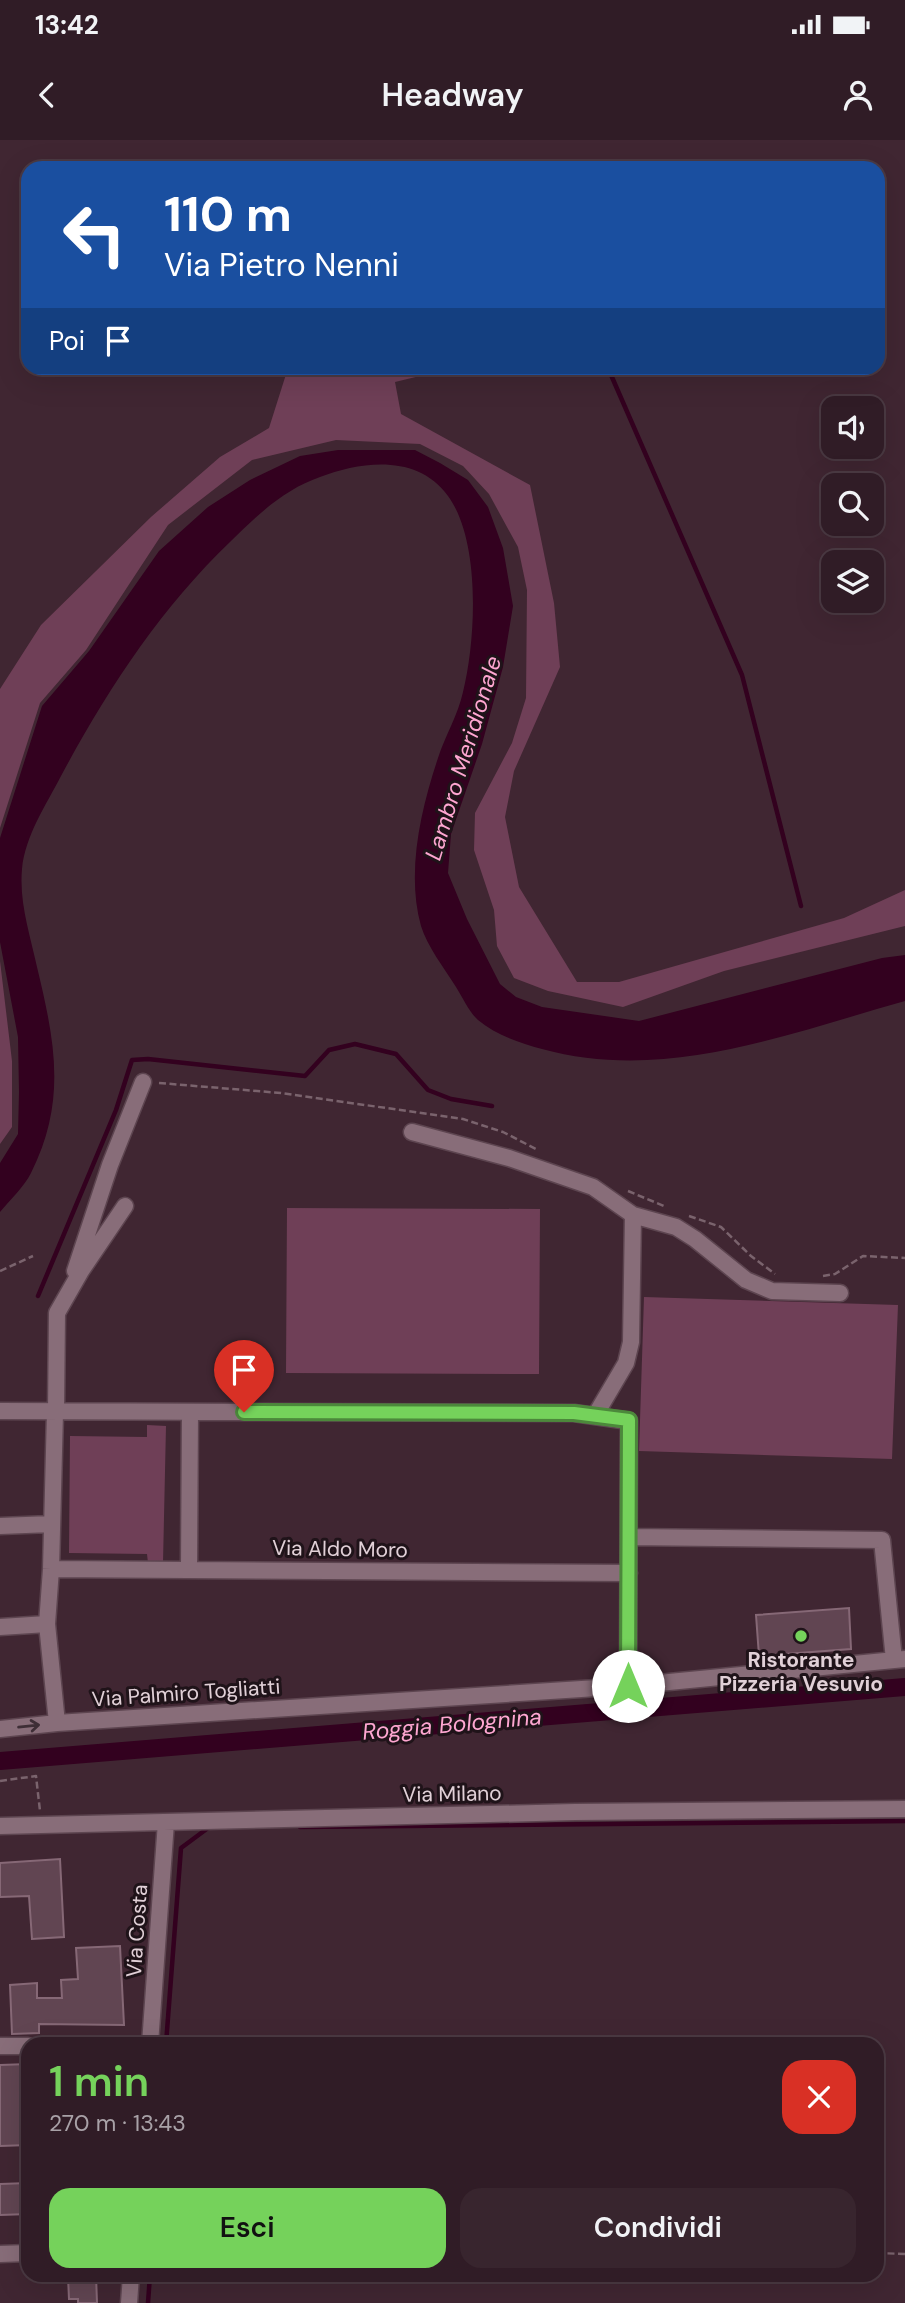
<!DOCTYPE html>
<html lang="it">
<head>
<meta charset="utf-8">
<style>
  body { margin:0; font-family:"DM Sans",sans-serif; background:#38252e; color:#f1f3f6; height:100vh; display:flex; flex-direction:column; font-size:26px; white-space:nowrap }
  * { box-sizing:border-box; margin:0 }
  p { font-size:23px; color:#a8a1a7 }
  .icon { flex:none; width:38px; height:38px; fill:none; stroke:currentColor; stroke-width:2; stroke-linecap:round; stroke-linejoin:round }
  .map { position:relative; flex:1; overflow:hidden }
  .details { position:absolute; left:21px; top:1897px; width:863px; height:245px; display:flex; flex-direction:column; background:#301c26; border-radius:21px; box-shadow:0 7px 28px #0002,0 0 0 2px #4b3a43 }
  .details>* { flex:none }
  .guide { position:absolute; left:21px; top:21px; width:864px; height:214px; border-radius:21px; box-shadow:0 7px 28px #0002,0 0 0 2px #4b3a43; background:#1a4fa0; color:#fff; overflow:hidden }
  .fabs { position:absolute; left:821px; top:256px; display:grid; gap:14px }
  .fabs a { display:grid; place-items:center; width:63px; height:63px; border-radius:14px; background:#301c26; box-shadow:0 7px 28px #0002,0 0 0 2px #4b3a43; font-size:35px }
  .pin { position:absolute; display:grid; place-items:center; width:60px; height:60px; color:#fff; margin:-72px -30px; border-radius:50% 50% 50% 0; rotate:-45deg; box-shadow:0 0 7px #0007 }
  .pin .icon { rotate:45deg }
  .me { position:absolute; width:77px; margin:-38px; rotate:0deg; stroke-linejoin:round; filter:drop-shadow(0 0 5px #0008) }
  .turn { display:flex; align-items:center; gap:24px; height:147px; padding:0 28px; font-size:32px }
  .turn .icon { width:91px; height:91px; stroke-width:2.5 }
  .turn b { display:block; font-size:49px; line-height:60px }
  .then { display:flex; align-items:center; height:66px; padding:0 28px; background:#0003; gap:14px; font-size:26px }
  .round { display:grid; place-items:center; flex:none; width:74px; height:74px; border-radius:21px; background:#38252e }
  .summary { display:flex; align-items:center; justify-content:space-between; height:119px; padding:0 28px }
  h1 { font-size:42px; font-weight:600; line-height:52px; color:#75d25b }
  .button { display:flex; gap:14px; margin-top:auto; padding:14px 28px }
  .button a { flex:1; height:80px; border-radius:21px; background:#75d25b; color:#111; font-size:28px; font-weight:600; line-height:80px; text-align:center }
  .button a+a { background:#38252e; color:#f1f3f6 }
  .status { display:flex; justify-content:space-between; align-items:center; height:49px; padding:0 35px; background:#301c26; direction:ltr }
  .status svg { height:19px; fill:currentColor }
  header { display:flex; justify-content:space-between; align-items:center; height:91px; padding:0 28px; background:#301c26; font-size:32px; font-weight:600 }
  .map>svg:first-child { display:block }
  .green { fill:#6f3f57 }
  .water { fill:#33011f }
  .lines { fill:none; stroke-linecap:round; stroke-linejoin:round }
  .stream { stroke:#33011f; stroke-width:4.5 }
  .canal { stroke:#33011f; stroke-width:18 }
  .building { fill:#614552; stroke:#866876; stroke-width:2 }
  .minor-casing { stroke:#5d4550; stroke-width:19 }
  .path { stroke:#7a636d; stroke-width:2.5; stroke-dasharray:7 3.5; stroke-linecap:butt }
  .minor { stroke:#886d79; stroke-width:16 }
  .oneway { stroke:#3e2e36 }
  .route-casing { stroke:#4c883b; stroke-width:18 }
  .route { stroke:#75d25b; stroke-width:12 }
  .poi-dot { fill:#75d25b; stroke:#1f1319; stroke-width:2.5 }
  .labels { text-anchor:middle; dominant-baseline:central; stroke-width:6; stroke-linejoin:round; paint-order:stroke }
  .street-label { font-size:21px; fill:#e1d0d7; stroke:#1f1319 }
  .poi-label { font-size:21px; font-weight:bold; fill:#e1d0d7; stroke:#1f1319 }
  .water-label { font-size:23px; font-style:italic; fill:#fea6d1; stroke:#1f1319 }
</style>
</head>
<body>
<div class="status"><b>13:42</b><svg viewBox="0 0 49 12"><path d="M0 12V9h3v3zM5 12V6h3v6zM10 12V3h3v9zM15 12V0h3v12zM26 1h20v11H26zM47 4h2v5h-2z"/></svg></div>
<header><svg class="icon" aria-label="back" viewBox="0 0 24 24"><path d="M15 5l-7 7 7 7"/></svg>Headway<svg class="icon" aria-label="person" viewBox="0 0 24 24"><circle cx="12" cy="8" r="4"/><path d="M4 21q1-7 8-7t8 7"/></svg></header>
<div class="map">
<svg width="905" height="2163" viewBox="0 0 905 2163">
  <rect width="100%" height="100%" fill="#402632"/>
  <path class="green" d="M288,228H453L395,242L401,274L530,345L554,463L560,527L514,631L505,677L519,747L577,842H619L844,778L905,750V786L724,831L623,867L548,851L514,838L497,806L494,770L474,710L475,673L512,603L526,558L527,450L518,407L489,354L463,326L420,304L336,300L252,320L168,385L86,510L40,563L0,688V549L41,485L151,377L220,317L269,288Z
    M0,821L12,921V987L0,1004Z
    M287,1068L540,1069L539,1234L286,1233Z
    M644,1157L898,1165L892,1319L639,1311Z
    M147,1285L166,1286L163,1423H148L147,1414L69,1413L70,1296L147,1297Z"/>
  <path class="water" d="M338,310H415L440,323L468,340L488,367L503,408L513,466L503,527L482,604L451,694L448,733L467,779L500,844L516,857L542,867L639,881L882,818L905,815V861C787,894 665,943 542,909C520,903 496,895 478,880C469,872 463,858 456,847C444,828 427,806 421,786C406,732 421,669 438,618C445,596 458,575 463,552C476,500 481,401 448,356C418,314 362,321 320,337C285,349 257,375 231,401C160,469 107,550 61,636C46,665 25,696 22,729C19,763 30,794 37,827C55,902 67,961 31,1033C24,1047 10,1060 0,1072V1023L18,994L19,952L18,897L0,802V698L42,566L89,511L159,411L208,367L250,340L300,316Z"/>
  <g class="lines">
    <path class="stream" d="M608,228L742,535L801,766
      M38,1156L116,970L132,920L148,919L305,936L329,910L355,904L396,914L428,950L451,959L492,966
      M300,1687L905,1681
      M166,1904L181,1708L208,1688
      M148,2163L150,2135"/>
    <path class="canal" d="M0,1621L905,1547"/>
  </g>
  <path class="building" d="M849,1468L851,1509L759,1516L756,1475Z
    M60,1719L64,1797L32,1799L29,1756L0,1757V1723Z
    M120,1806L124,1885L39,1884V1893L12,1894L10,1845L37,1843V1858H62L61,1840L78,1839L76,1808Z
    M28,1924V2005L0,2006V1925Z
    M28,2043V2074L0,2075V2044Z
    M96,2135L97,2163H78V2159H69L68,2137Z"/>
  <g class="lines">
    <g class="minor-casing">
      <path id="minor" d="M412,992L509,1018L593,1047L633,1075L676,1087L695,1099L746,1140L772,1151L840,1153
        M75,1131L110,1025L143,942
        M0,1271L574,1273L629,1281L628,1546
        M56,1271L57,1173L81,1131L125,1066
        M55,1272L51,1429L47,1484L57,1583
        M596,1274L626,1223L631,1202L633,1075
        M0,1386L51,1384
        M629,1397L882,1400L894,1520
        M189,1428L190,1272
        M51,1429L629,1433
        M0,1487L47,1484
        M0,1589L57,1583L628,1546L905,1519
        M0,1686L575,1672L905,1669
        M150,1904L166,1682
        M0,1906H28
        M0,2114L28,2113
        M129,2163L131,2135"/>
    </g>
    <path class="path" d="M159,943L281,953L463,979L503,992L536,1009
      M628,1051L664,1066
      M689,1076L721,1087L751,1116L775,1134
      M0,1131L33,1116
      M823,1136L835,1134L863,1116L905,1118
      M0,1641L36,1636L40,1671
      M877,2113L905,2114"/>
    <use href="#minor" class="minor"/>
  </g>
  <defs><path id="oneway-shaft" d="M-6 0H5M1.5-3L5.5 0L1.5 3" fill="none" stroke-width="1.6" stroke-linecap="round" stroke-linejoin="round" transform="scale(1.75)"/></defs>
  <use class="oneway" href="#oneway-shaft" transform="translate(29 1586) rotate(-6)"/>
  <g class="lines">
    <g class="route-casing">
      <path id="route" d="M244,1272L574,1273L629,1280L628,1546"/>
    </g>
    <use href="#route" class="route"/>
  </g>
  <circle class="poi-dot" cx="801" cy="1496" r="7"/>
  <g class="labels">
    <g class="street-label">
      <text transform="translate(340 1409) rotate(1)">Via Aldo Moro</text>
      <text transform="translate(186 1553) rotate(-4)">Via Palmiro Togliatti</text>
      <text transform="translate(452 1654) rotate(-1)">Via Milano</text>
      <text transform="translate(137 1791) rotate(-86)">Via Costa</text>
    </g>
    <g class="poi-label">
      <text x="801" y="1520">Ristorante<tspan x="801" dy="24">Pizzeria Vesuvio</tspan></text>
    </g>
    <g class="water-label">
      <text transform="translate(463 618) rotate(-73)">Lambro Meridionale</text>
      <text transform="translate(452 1584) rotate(-5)">Roggia Bolognina</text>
    </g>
  </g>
</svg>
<div class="fabs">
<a><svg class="icon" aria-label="sound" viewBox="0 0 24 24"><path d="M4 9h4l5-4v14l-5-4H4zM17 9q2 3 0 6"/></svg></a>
<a><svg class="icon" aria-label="search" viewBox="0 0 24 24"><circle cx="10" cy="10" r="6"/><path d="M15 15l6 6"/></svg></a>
<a><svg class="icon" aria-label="layers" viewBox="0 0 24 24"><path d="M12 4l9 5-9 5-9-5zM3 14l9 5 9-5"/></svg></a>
</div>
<div class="pin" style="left:244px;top:1272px;background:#d93025"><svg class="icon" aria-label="arrive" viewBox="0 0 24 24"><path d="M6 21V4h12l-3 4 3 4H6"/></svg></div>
<svg class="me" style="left:628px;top:1546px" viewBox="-20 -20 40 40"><circle r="19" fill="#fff"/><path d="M0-13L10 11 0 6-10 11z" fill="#75d25b"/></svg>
<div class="guide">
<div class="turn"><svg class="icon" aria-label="left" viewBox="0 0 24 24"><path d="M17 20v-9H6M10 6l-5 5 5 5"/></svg><div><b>110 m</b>Via Pietro Nenni</div></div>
<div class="then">Poi<svg class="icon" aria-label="arrive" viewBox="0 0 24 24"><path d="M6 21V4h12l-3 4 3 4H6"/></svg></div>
</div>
<section class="details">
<div class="summary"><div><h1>1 min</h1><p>270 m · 13:43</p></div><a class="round" style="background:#d93025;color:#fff"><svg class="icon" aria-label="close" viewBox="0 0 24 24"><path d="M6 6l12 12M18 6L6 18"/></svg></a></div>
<div class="button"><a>Esci</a><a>Condividi</a></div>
</section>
</div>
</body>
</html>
